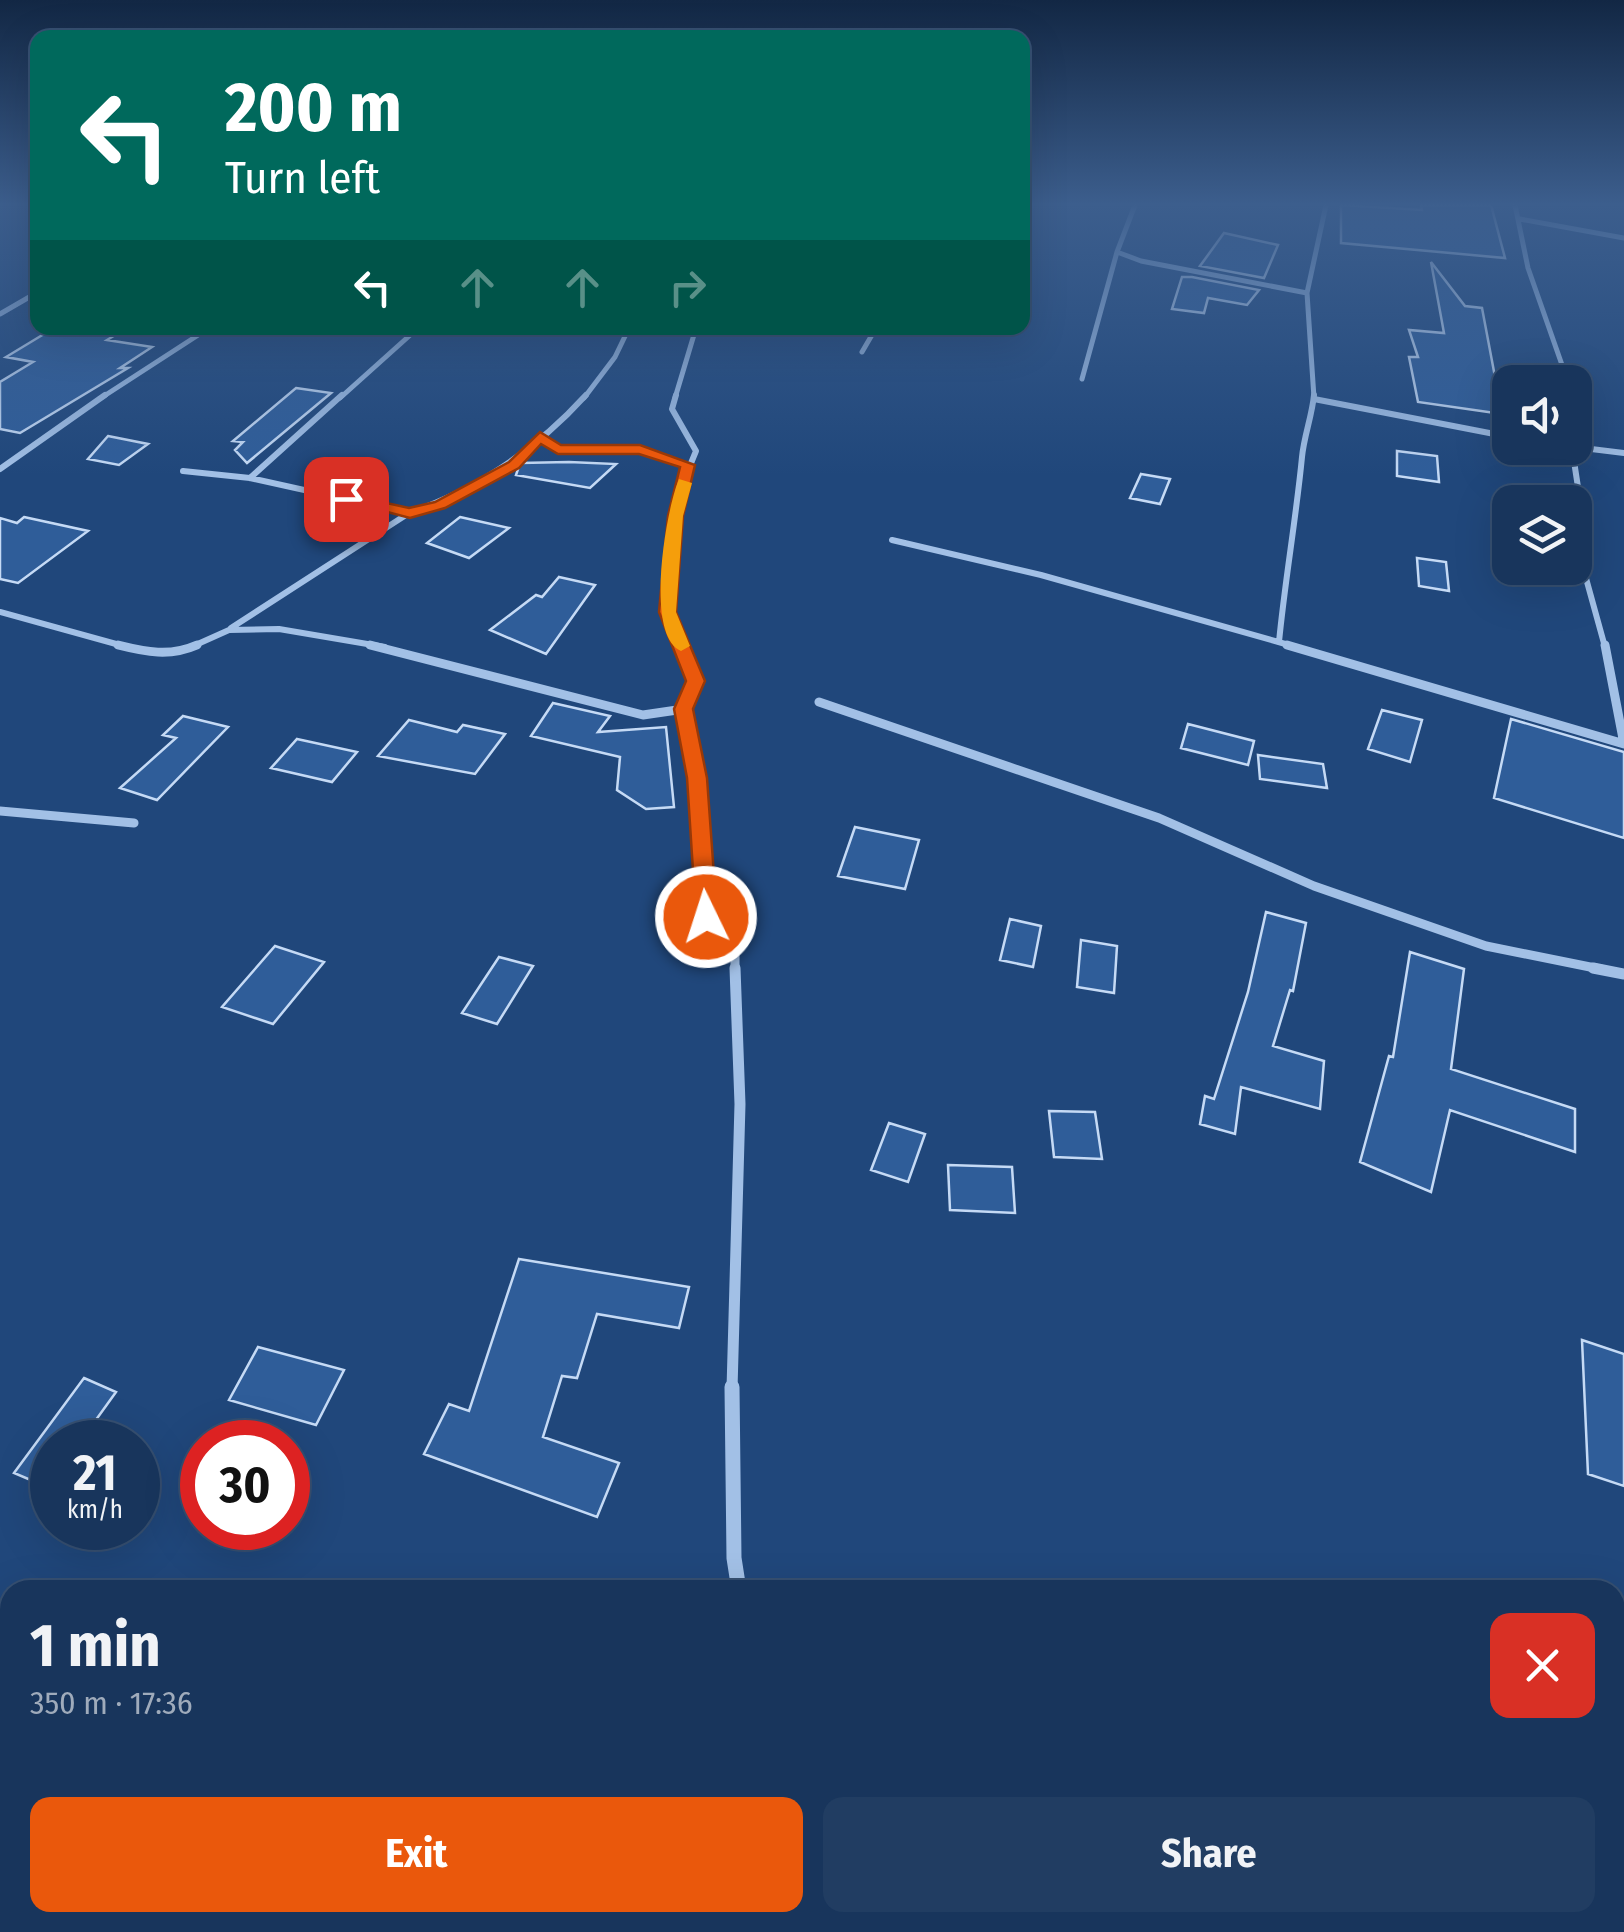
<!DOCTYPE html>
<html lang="en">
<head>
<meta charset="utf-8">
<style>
  body { margin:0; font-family:"Fira Sans Condensed",sans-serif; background:#213d62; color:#f1f3f6; height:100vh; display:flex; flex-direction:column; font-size:38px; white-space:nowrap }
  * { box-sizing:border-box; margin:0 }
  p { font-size:32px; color:#9fabbb }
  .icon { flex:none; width:55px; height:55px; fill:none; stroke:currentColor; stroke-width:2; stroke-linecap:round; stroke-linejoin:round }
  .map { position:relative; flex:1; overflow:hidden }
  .details { position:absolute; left:0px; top:1580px; width:1625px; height:352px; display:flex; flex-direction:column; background:#18355c; border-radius:30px 30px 0 0; box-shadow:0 10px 40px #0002,0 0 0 2px #365072 }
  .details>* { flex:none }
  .banner { position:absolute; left:30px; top:30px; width:1000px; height:305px; border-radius:20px; box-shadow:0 10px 40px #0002,0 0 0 2px #365072; background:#00695c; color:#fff; overflow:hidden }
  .tools { position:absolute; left:1492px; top:365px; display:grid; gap:20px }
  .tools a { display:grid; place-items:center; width:100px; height:100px; border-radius:20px; background:#18355c; box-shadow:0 10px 40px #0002,0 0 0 2px #365072; font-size:50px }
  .speed { position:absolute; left:30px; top:1420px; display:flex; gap:20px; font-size:50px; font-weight:700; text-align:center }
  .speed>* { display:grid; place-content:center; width:130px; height:130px; border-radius:50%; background:#18355c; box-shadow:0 10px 40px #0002,0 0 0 2px #365072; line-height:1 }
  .speed small { font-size:25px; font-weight:400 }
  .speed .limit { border:15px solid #d22; background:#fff; color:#111 }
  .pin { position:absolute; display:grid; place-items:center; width:85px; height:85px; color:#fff; margin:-42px; border-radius:20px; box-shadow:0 5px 15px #0006 }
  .me { position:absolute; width:110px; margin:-55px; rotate:356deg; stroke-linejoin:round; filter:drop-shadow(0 0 8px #0008) }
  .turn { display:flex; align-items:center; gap:35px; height:210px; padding:0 30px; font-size:45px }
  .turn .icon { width:130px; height:130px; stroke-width:2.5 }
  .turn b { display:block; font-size:70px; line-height:85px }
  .lanes { display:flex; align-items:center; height:95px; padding:0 30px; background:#0003; justify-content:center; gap:50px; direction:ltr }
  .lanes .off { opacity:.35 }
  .round { display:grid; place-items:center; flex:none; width:105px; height:105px; border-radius:20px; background:#213d62 }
  .head { display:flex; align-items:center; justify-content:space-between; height:170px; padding:0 30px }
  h1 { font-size:60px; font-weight:700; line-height:75px }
  .action { display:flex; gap:20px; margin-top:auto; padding:20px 30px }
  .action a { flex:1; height:115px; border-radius:20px; background:#ea580c; color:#fff; font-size:40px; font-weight:700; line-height:115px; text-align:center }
  .action a+a { background:#213d62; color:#f1f3f6 }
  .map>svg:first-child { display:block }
  .building { fill:#2f5d99; stroke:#c5daf5; stroke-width:2.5 }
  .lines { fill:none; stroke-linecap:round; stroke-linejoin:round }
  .minor-far4 { stroke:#a2c0e6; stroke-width:5 }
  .minor-far3 { stroke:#a2c0e6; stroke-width:6 }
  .minor-far2 { stroke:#a2c0e6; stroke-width:9 }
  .minor-far1 { stroke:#a2c0e6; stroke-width:11 }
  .minor { stroke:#a2c0e6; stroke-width:15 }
  .route { fill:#ea580c; stroke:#983908; stroke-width:2.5 }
  .slow { fill:#f59e0b }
</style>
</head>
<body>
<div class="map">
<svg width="1624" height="1932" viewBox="0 0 1624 1932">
  <rect width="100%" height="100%" fill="#20477b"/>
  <path class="building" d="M1341,205L1422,210L1421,205H1491L1505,258L1341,243Z
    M1224,233L1278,245L1264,278L1200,266Z
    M1431,262L1465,306L1482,308L1502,414L1418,402L1409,357H1418L1409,330L1444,333Z
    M1182,277H1192L1259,290L1247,305L1208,298L1204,313L1172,309Z
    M54,328H127L107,340L152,347L120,368H128L20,433L0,429V382L33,362L6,357Z
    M296,388L331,393L247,463L235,450L243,442L233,441Z
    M108,436L148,444L119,465L88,459Z
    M1397,451L1437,456L1439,482L1397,476Z
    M569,462L616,464L590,488L516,475L520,463Z
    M1141,474L1170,479L1160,504L1130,498Z
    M24,517L88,531L18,583L0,579V518L17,523Z
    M460,517L509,528L469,558L427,543Z
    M1417,558L1446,562L1449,591L1419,586Z
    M559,577L595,585L546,654L490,630L536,595L542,597Z
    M553,703L610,716L598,732L666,727L674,807L646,809L617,790L620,757L531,736Z
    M1382,710L1422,720L1410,762L1368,749Z
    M183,716L228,727L157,800L120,788L176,738L163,735Z
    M1511,719L1624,752V838L1494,798Z
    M409,720L457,732L463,725L505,734L475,774L378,756Z
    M1188,724L1254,741L1248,765L1181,748Z
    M297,739L357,752L332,782L271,768Z
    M1258,755L1323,764L1327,788L1260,779Z
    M855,827L919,840L905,889L838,876Z
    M1266,912L1306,923L1293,991L1290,990L1273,1046L1324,1061L1320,1109L1241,1087L1235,1134L1200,1124L1205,1096L1214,1099L1248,992Z
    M1010,919L1041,926L1033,967L1000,960Z
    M1081,940L1117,946L1114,993L1077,987Z
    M275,946L324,962L273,1024L222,1007Z
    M1410,952L1464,969L1451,1069L1575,1109V1152L1450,1110L1431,1192L1360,1162L1389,1056L1393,1057Z
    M499,957L533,966L497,1024L462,1013Z
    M1049,1111L1095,1112L1102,1159L1054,1157Z
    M889,1123L925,1134L908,1182L871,1170Z
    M948,1165L1012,1167L1015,1213L950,1210Z
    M519,1259L689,1287L679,1328L597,1314L577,1378L562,1376L543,1437L619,1463L597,1517L424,1454L449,1404L469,1411Z
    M1582,1340L1624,1354V1486L1588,1474Z
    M258,1347L344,1370L316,1425L229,1400Z
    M84,1378L116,1392L80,1442H52V1489L14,1473Z"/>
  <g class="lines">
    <path class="minor-far4" d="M1135,205L1117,252L1141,261L1307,293
      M1515,205L1528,268L1568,382
      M1520,219L1624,238
      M0,314L38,292
      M862,352L876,328
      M1082,379L1117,252
      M101,398L209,328
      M340,398L418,328
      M584,398L615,357L629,328
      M675,398L696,328
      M1314,398L1307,293L1326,205"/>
    <path class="minor-far3" d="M676,395L672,409L696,451C671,509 654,588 680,647
      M1314,399L1510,437
      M1575,404L1590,448
      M540,437L558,449L640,450L688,465
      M1575,447L1624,453
      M1572,448L1585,533L1584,571L1605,647
      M0,469L105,395
      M183,471L250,478L408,513
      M250,478L342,395
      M892,540L1041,575L1296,647
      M0,612L127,647
      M231,628L409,513C478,489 537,449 586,395
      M1279,642C1285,580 1296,519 1302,457C1304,436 1312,416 1314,395
      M191,647L229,630L279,629L385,647"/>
    <path class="minor-far2" d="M118,645C146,652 170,657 197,645
      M370,645L643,715L684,709
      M679,645L696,681L684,709L697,778L706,917
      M1287,645L1624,744
      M1605,645L1624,744
      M819,702L1159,818L1314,886L1486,946L1605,970
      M0,811L134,823
      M719,905L735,956V970"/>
    <path class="minor-far1" d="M1593,968L1624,974
      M732,1389L740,1104L735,968"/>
    <path class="minor" d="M732,1387L734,1558L739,1590
      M0,1738L10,1736
      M750,1922V1932
      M1179,1922L1195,1932"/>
  </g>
  <linearGradient id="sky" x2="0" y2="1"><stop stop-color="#122744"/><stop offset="0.43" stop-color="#3c5e8d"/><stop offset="1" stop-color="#3c5e8d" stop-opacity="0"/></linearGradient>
  <rect width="1624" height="475" fill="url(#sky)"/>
  <path class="route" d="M540,432L561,445H640L695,465L683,516L676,612L705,681L693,709L707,778L717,917L714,923H699L696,917L687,778L674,709L686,681L659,612L668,516L680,467L639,454H558L541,444L519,468L445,508L410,518L338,499L346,494L409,508L435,502L509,462Z"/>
  <path class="slow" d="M679,479L692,483L683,516L676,612L690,646L681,651C644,636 666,509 679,479Z"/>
</svg>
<div class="tools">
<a><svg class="icon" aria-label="sound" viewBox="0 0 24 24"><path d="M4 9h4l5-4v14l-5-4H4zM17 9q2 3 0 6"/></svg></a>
<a><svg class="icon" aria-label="layers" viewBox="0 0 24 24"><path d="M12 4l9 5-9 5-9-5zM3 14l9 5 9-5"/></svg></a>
</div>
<div class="speed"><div>21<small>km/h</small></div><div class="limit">30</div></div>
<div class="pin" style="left:346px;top:499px;background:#d93025"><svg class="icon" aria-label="arrive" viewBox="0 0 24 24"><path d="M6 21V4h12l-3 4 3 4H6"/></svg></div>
<svg class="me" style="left:706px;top:917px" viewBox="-20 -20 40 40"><circle r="17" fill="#ea580c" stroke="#fff" stroke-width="3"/><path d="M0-11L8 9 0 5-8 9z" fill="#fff"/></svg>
<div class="banner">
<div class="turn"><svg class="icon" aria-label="left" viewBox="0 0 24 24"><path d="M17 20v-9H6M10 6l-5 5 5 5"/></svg><div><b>200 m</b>Turn left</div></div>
<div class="lanes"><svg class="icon" aria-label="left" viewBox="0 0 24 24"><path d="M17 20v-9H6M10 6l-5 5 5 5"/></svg><svg class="icon off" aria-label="ahead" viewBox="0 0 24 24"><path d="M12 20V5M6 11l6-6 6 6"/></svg><svg class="icon off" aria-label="ahead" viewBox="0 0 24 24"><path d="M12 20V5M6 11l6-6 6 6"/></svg><svg class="icon off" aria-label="right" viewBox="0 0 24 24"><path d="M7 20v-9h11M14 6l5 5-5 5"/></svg></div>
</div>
<section class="details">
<div class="head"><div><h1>1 min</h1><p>350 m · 17:36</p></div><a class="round" style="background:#d93025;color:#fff"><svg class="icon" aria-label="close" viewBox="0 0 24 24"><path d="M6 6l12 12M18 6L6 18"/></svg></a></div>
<div class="action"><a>Exit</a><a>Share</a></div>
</section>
</div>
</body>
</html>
